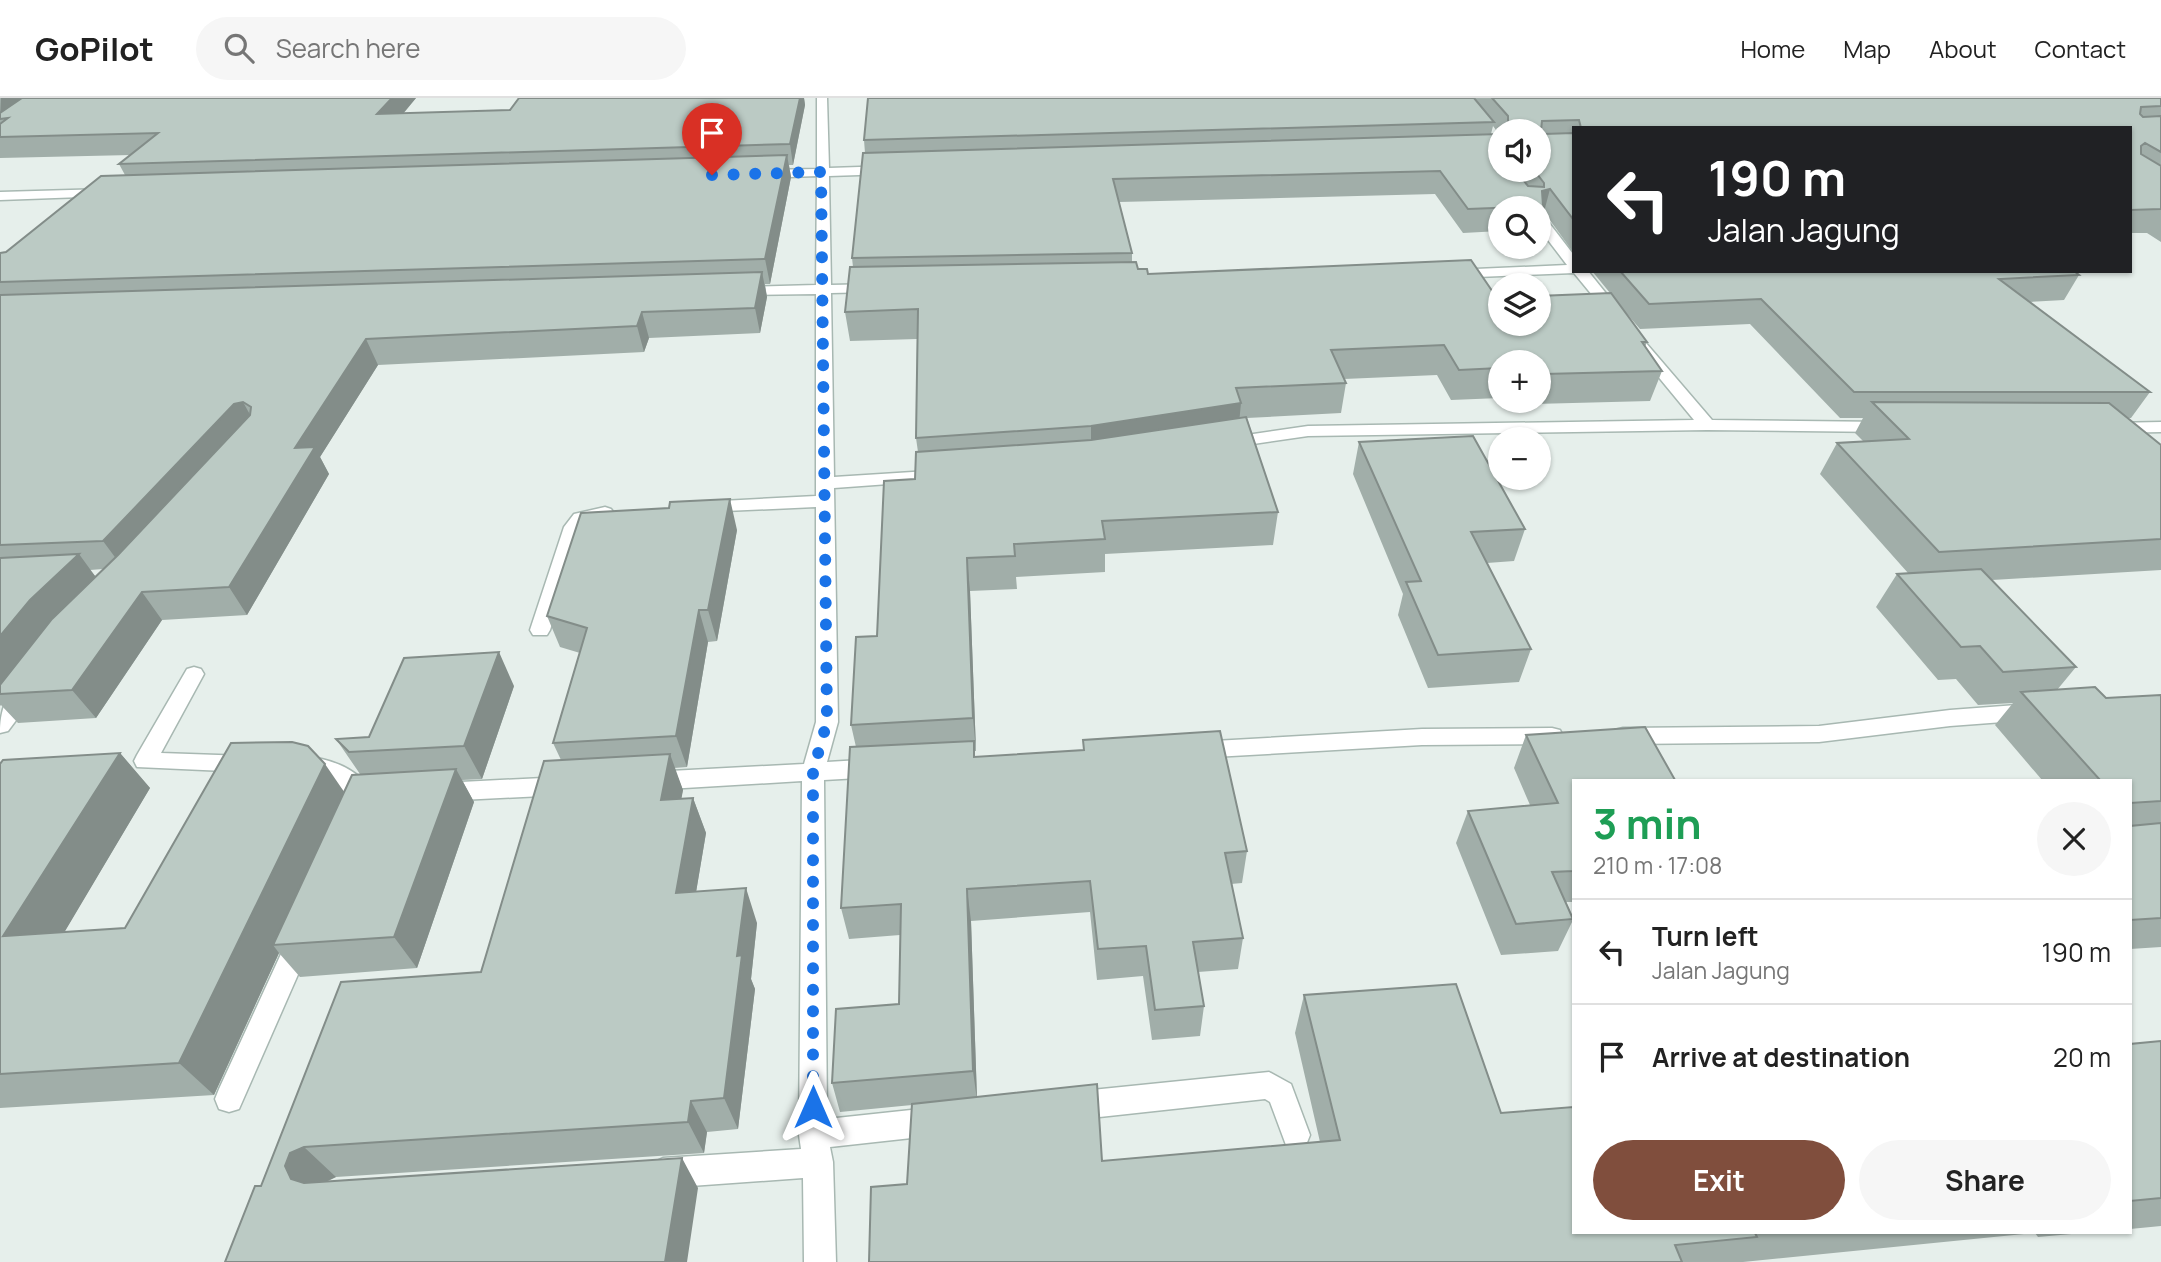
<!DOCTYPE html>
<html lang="en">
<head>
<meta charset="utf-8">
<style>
  body { margin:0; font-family:Manrope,sans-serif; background:#f6f6f6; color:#222; height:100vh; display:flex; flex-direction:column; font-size:26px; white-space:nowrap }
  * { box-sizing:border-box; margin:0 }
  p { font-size:23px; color:#767676 }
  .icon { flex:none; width:38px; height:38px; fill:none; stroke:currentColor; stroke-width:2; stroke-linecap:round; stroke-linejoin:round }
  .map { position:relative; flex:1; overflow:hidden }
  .panel { position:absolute; left:1572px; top:681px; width:560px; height:455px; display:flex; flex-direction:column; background:#fff; border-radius:0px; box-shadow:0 2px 5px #0004 }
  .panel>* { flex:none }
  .guide { position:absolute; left:1572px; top:28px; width:560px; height:147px; border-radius:0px; box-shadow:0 2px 5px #0004; background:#202124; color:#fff; overflow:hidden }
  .buttons { position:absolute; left:1488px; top:21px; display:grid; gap:14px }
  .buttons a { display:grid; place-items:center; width:63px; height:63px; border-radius:50%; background:#fff; box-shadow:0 2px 5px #0004; font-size:35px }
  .pin { position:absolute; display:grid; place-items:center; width:60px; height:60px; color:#fff; margin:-72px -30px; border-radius:50% 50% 50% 0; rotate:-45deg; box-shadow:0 0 7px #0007 }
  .pin .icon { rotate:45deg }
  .me { position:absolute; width:77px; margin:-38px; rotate:0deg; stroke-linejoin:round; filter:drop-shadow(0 0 5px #0008) }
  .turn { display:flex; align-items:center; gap:24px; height:147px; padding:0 21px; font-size:32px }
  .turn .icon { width:91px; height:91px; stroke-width:2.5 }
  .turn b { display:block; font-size:49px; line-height:60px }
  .round { display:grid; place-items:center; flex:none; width:74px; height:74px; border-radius:37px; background:#f6f6f6 }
  .headline { display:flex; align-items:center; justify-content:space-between; height:119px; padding:0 21px }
  h1 { font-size:42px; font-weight:700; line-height:52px; color:#1e9e55 }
  .button { display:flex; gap:14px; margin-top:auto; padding:14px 21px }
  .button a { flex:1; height:80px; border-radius:42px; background:#804e3d; color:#fff; font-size:28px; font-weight:700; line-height:80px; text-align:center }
  .button a+a { background:#f6f6f6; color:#222 }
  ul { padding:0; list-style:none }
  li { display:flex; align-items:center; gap:21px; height:105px; padding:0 21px; border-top:2px solid #e0e0e0 }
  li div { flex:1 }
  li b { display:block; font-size:26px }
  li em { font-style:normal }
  header { display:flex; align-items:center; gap:42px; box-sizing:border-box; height:98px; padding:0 35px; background:#fff; border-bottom:2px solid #e0e0e0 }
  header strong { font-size:33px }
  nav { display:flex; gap:38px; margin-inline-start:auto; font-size:24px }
  .search { width:490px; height:63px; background:#f6f6f6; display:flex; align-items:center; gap:18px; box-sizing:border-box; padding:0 24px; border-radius:38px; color:#767676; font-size:26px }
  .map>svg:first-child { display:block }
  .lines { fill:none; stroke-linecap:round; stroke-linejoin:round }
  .minor-casing { stroke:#a8b8b2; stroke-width:3 }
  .minor { fill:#fff; fill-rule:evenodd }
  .wall { fill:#a1aea9; fill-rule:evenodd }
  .shaded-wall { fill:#838d89 }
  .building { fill:#bbcac4; stroke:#838d89; stroke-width:2 }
  .route { stroke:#1a73e8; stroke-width:12; stroke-dasharray:0 21.6 }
</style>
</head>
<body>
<header>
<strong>GoPilot</strong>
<div class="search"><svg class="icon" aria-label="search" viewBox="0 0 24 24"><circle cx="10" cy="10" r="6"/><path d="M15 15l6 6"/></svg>Search here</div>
<nav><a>Home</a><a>Map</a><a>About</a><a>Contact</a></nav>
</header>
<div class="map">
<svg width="2161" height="1164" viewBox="0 0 2161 1164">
  <rect width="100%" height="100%" fill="#e6efeb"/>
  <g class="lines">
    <g class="minor-casing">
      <path id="minor" d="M817,0H827L829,70L890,68L896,72L890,76L829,78L831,187L875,186L882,190L875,194L831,195L834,379L944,372L953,377L944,382L834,390L838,624L827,664L877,661L885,664L888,670L885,676L877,679L824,682L827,1021L939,1009L949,1013L953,1023L949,1033L939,1037L830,1049L833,1064L836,1164H804L803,1080L663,1090L653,1085L648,1075L653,1065L663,1060L801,1051L799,1037L802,683L651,692L643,689L640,683L643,677L651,674L804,666L816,624V409L703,414L694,409L703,404L816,398V196L739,197L732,193L739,189L816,187L817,78L761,80L755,76L761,72L817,71Z
        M106,91L110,92V98L0,102V94Z
        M1538,116L1543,117L1573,156V173H1588L1621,214L1623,217L1621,220H1611L1574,175L1453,180L1446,176L1453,172L1567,167L1538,129Z
        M1641,243L1646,245L1712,322L1886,324L1894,329L1886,334L1707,332L1308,338L1226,350L1218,345L1226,340L1308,328L1694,322L1633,248Z
        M2161,324V334L2111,335L2103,330L2111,325Z
        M605,409L611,411L614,415L611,419L586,424L582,430L550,532L547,537H533L530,532L564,429L574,416Z
        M194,569L201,571L204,576L161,655L247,658L255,660L258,666L255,672L247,674L137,669L134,663L137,657L187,571Z
        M27,585L34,588L38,593L8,633L0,635C0,615 5,592 27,585Z
        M2030,606L2038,608L2041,614L2038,620L2030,622L1950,628L1819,644L1623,646L1615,644L1612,638L1615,632L1623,630L1819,628L1950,612Z
        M1552,630L1560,632L1563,638L1560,644L1552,646L1422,647L1196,660L1188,658L1185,652L1188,646L1196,644L1422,631Z
        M301,658C331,660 360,671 376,699L372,705C352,712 344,687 326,679C316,675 304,676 293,673L290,667L293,661Z
        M563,679L571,682L574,688L571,694L563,697L441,703L433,700L430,694L433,688L441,685Z
        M301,829L310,832L314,840L239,1011L229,1014L219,1011L215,1001L219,991L292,832Z
        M1269,974L1291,986L1310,1037L1306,1047L1296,1051L1286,1047L1270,1004L1265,1001L1072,1022L1062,1018L1058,1008L1062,998L1072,994Z"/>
    </g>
    <use href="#minor" class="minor"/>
  </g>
  <path class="wall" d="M0,0H416L403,16L510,12L519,0H804L805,7L793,67H789L791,79L770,186H765L767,199L760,235L649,240L644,254L378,267L320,359L329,376L247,517L162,522L96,620L18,625L1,607L0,608V155L6,154L125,77L119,66L131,57L0,60ZM103,471L96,479L90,472Z
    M868,0H2161V144L2147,135H2130V30H1573V154L1544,114L1542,115L1538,127V110H1500V133L1463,135L1435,96L1119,104L1132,155V164L1138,171L1148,176L1497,200L1610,195L1592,173H2074L2079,177L2064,202L2029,204L2150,294L2131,320H2128L2161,347V472L1992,482L2076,569L2057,592L2106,600L2161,597V849L2130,851V682H2042L1995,627L2013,605L1978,607L1956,581L1938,582L1876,509L1897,476L1908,475L1820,376L1837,345L1863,343L1855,335L1863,320H1840L1750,226L1640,231L1621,209L1647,244L1645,249L1662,273L1650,303L1534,306L1532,303H1538V264H1500V300L1451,302L1437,277L1344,281L1346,285L1341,315L1247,320L1278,414L1273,447L1105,456V474L1016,479L1017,491L970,493L976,653H975V659L1083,652V642L1247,753L1242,785L1231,786L1243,840L1238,871L1198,874L1204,908L1200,938L1152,942L1143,878L1097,882L1090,814L971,823L977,999L1102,1063L1320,1044L1295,935L1304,897L1501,1015L1573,1134H2094L2038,1139L2035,1135L1743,1164H869L907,1086L912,1007L840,1014L832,985L899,906L900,837L849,841L841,810L856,649L851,627L877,538L915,381L918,354L916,340L917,241L850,243L845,214L853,169L852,160L865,55L864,42ZM1493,28L1499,36H1491ZM1500,33H1538V72H1500Z
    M1359,344L1525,431L1514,463L1487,465L1531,551L1519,584L1428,590L1398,517L1403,496L1353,376Z
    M737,432L717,543L708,544L687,669L674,670L683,692L681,700H693L706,735L696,794L757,825L751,881L755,891L738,1031L707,1034L704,1055L336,1079L326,1084L698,1090L261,1088L481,874L561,662L553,645L580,555L560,549L547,518Z
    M514,588L482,681L462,682L474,704L417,870L300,879L279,855L214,997L0,1010V666L120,655L150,690L64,834L125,830L344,694L360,676L336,641L369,639Z
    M1526,637L1573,682V804H1566L1573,820V822L1558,853L1501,857L1456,745L1468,713L1530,707L1514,670Z
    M2161,943V1128L2130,1131V946Z"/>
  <path class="shaded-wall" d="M1,0H41L8,20L0,21Z
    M392,0H416L385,37L377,16Z
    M800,0H804L805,7L793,67L790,46Z
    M787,57L791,79L770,186L765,161Z
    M1550,91L1544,114L1542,115L1543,108L1542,93Z
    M762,174L767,199L760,235L755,210Z
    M642,214L649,240L644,254L637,228Z
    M366,241L378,267L320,359L329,376L247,517L229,489L295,350Z
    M243,304L258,331L123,470L103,443L234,306Z
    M1241,305L1238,336L1091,358V328Z
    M730,401L737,432L717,543L708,512Z
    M79,456L103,489L0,596V538L30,502Z
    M967,460L970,493L976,653L973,620Z
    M142,494L162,522L96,620L72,592Z
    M699,512L708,544L687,669L676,638Z
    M499,554L514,588L482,681L464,648Z
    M120,655L150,690L42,872L3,838Z
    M670,656L683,692L675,737L661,702Z
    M325,666L349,701L273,847L279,855L214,997L179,965Z
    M456,671L474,704L417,870L394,839Z
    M693,700L706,735L690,830L676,795Z
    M746,790L757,825L751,881L755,891L738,1031L724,1000L737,858Z
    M967,791L971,823L977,1002L973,973Z
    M691,1003L707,1034L704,1055L688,1024Z
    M304,1049L336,1079L323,1085L319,1098L291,1081L285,1068L290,1055Z
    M682,1060L698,1090L687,1164H665Z"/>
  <path class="building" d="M22,0H392L377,16L510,12L519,0H800L790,46L119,66L158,35L0,39V26L8,20L0,21V15Z
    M868,0H1474L1494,24L864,42Z
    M1492,0H2161V8L2141,9L2140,16L2143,19L2161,18V54L2145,45L2141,48V56L2161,68V111L2130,112V30H1581L1579,22L1542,23L1541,33L1544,36L1573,35V121L1550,91L1542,93L1543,108L1468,111L1440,73L1113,81L1132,155L852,160L863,55L1500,36V48L1498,51L1500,53V72H1515L1528,88L1544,89V85L1534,72H1538V33H1508V18Z
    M787,57L765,161L0,184V155L6,154L101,78Z
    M1471,162L1497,200H1500V226H1538V198L1611,195L1647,244H1642L1662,273L1544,276L1538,269V264H1500V270L1459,272L1444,247L1331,252L1346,285L1236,290L1241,305L1091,328L916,340L918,211L845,214L850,169L1136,164L1138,171H1147L1148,176Z
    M1620,173H2074L2079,177L1999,181L2150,294H1854L1761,201L1649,206Z
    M762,174L755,210L642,214L637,228L366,241L295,350L315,349L229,489L142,494L72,592L0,596V587L52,521L118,457L250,317L251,309L243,304L234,306L103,443L0,447V197Z
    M1872,304L2109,305L2161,347V441L1939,454L1837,345L1909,341Z
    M1246,319L1278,414L1102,423L1105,441L1014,446L1015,458L967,460L973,620L851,627L856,539L877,538L884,383L915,381L916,354L1091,342Z
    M1473,338L1525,431L1471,434L1531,551L1438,557L1406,484L1421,483L1359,344Z
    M730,401L708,512H699L676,638L553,645L587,530L547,518L581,415L669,410L670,404Z
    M79,456L30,502L0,538V460Z
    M1981,471L2076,569L2003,574L1980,548L1961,549L1897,476Z
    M499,554L464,648L349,654L336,641L369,639L404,560Z
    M2095,589L2106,600L2161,597V703L2130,705V682H2100L2021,594Z
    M1645,629L1675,682H1573V773L1552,774L1573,821L1516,826L1468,713L1558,705L1526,637Z
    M1220,633L1247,753L1225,755L1243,840L1193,844L1204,908L1155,912L1146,848L1098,851L1090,783L967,791L973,973L832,985L836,911L899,906L901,806L841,810L850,649L974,643V659L1084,652L1083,642Z
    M292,644L308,648L325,666L179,965L0,976V666L3,662L120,655L3,838L125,830L231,645Z
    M670,656L661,702L693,700L676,795L746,790L737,858L742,857L724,1000L691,1003L688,1024L304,1049L290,1055L285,1068L291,1081L304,1085L682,1060L665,1164H225L255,1088H261L341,884L481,874L544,663Z
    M456,671L394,839L273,847L352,677Z
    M2161,725V820L2130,822V728Z
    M1456,886L1501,1015L1573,1009V1134H1760L1755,1135L1757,1139L1675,1147L1682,1164H869L871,1089L907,1086L912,1006L1097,986L1102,1063L1340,1042L1304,897Z
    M2161,943V1100L2130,1103V946Z"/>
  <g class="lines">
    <path class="route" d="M712,77L821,74L827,624L813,673V1009"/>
  </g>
</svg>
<div class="buttons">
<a><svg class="icon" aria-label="sound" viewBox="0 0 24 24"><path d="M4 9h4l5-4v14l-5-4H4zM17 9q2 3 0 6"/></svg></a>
<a><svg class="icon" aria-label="search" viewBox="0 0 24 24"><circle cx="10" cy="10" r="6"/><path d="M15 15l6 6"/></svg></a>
<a><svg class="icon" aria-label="layers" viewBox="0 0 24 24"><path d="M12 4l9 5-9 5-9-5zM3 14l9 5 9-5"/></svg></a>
<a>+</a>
<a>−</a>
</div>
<div class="pin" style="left:712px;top:77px;background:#d93025"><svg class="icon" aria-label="arrive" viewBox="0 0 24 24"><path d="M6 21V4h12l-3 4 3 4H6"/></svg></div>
<svg class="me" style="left:813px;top:1009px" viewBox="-20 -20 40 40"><path d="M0-17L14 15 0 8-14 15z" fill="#1a73e8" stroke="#fff" stroke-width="4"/></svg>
<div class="guide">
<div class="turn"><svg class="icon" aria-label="left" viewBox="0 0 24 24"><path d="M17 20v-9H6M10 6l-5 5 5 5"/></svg><div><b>190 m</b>Jalan Jagung</div></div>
</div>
<section class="panel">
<div class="headline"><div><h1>3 min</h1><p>210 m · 17:08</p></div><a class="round"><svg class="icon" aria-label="close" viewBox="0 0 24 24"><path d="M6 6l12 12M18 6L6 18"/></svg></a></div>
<ul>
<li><svg class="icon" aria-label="left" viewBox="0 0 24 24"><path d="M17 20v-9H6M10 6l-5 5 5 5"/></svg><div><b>Turn left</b><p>Jalan Jagung</p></div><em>190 m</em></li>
<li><svg class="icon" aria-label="arrive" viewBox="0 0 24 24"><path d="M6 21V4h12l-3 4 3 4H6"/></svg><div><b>Arrive at destination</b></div><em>20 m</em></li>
</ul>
<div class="button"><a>Exit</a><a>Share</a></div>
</section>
</div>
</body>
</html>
